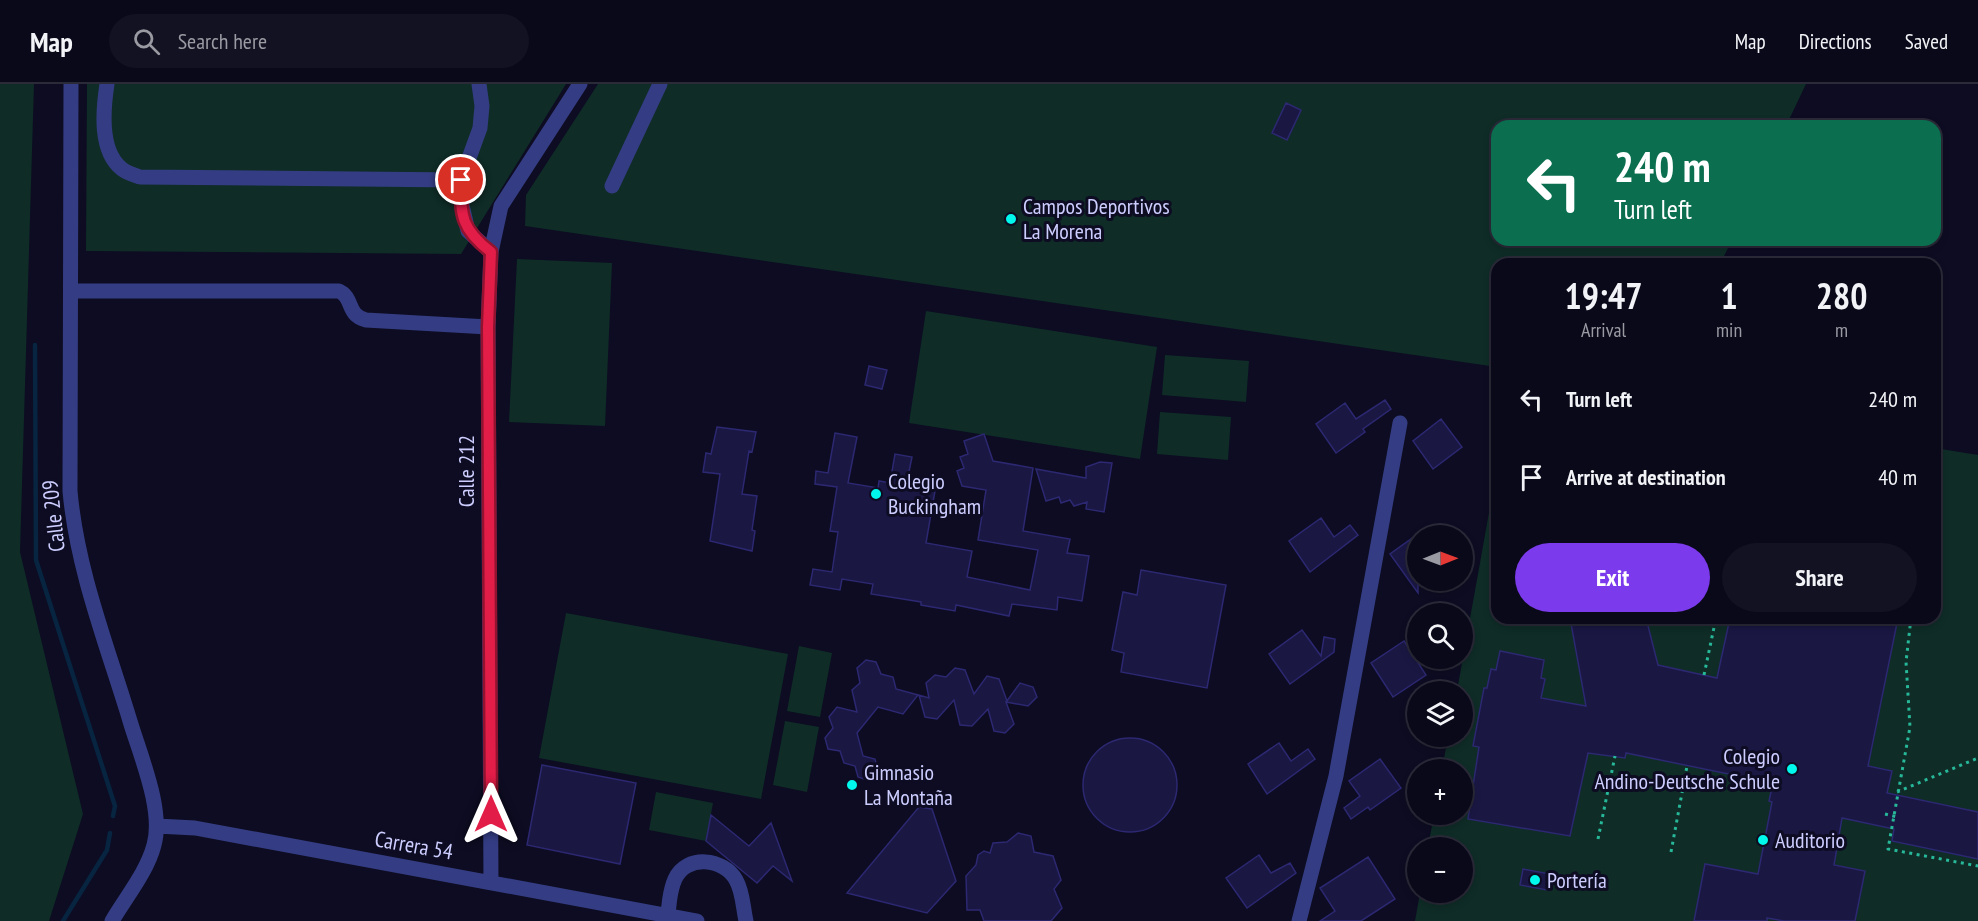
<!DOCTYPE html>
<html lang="en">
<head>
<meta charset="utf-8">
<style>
  body { margin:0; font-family:"PT Sans Narrow",sans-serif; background:#131223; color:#f1f3f6; height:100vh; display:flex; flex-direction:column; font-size:22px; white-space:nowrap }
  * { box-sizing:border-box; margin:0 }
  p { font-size:20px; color:#999aa2 }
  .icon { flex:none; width:33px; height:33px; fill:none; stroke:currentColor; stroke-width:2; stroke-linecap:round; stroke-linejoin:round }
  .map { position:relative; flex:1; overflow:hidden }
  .drawer { position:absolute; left:1491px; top:174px; width:450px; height:366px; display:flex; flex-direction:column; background:#0a091a; border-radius:18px; box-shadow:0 3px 9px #0003,0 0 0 2px #2a2a39 }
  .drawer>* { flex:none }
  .top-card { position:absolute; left:1491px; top:36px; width:450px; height:126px; border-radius:18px; box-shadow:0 3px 9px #0003,0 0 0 2px #2a2a39; background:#0b6e4f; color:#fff; overflow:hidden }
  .needle { width:39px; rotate:89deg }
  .tools { position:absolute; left:1407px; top:441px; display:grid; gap:12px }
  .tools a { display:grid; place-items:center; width:66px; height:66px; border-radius:50%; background:#0a091a; box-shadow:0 3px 9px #0003,0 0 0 2px #2a2a39; font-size:30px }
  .pin { position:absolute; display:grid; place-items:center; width:51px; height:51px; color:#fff; margin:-26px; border:3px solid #fff; border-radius:50%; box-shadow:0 2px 6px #0007 }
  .me { position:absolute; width:66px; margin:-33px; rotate:0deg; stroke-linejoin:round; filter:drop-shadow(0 0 4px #0008) }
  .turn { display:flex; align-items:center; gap:21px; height:126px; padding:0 24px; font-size:27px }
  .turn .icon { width:78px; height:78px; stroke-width:2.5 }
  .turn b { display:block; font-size:42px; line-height:51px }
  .eta { display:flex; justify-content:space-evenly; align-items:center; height:102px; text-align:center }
  .eta b { font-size:36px; font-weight:600; line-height:42px }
  .cta { display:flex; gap:12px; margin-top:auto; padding:12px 24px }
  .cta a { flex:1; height:69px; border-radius:36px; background:#7c3aed; color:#fff; font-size:24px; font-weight:600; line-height:69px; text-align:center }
  .cta a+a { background:#131223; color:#f1f3f6 }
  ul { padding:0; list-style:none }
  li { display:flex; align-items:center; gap:18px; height:78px; padding:0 24px }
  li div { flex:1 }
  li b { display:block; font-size:22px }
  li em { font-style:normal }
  header { display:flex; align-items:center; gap:36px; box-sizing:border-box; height:84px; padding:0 30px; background:#0a091a; border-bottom:2px solid #2a2a39 }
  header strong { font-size:28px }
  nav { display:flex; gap:33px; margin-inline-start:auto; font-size:21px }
  .search { width:420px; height:54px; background:#131223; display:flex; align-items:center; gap:15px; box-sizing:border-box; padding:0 21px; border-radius:33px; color:#999aa2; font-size:22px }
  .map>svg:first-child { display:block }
  .green { fill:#0f2c27 }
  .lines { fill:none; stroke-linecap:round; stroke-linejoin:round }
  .stream { stroke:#072440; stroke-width:4.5 }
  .building { fill:#1a1743; stroke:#2c2871; stroke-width:1.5 }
  .path { stroke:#27b89a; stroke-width:3; stroke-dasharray:3 4.5; stroke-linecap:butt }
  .minor { stroke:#343d83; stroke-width:15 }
  .route-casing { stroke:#92132f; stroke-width:15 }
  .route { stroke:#e11d48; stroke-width:10 }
  .poi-dot { fill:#00f8ec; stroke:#0d0c22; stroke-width:2 }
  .labels { text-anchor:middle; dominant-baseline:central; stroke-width:6; stroke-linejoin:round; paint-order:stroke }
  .poi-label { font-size:22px; fill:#cdceff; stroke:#0d0c22; text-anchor:start }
  .street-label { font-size:22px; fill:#cdceff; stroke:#0d0c22 }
</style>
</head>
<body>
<header>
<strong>Map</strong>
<div class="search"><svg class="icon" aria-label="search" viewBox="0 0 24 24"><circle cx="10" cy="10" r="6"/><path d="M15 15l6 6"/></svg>Search here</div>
<nav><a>Map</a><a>Directions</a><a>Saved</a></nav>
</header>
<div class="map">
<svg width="1978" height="837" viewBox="0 0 1978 837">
  <rect width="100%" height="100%" fill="#0d0c22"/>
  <path class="green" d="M0,0H34L20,468L83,730L49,837H0Z
    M87,0H566L461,170L86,167Z
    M598,0H1806L1786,42H1497V156H1732L1720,180H1497V283L525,142L526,111Z
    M517,175L612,179L605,342L509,338Z
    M926,227L1157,263L1140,375L909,339Z
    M1165,271L1249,277L1246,318L1162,311Z
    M1160,328L1231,333L1228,376L1157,370Z
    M1935,364L1978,371V837H1415L1420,809L1462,808V764L1428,763L1434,731L1462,730V686L1442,685L1448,653L1462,652V608L1457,607L1497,384V534H1935Z
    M566,529L788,570L761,715L539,674Z
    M799,562L832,569L820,633L787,627Z
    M785,637L819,643L807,708L773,701Z
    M656,708L713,719L706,757L649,746Z"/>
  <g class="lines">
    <path class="stream" d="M35,261L36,476L115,722L113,732
      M63,837L107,766L110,749"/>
  </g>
  <path class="building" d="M1286,19L1301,26L1287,56L1272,49Z
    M869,282L887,286L882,305L865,301Z
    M1385,316L1391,325L1363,345L1365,348L1336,369L1316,340L1345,319L1356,335Z
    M1441,335L1462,363L1433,385L1413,357Z
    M717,343L756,348L752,368L749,367L742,410L757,412L752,446L755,447L752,467L710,457L720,390L703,388L706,369L711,370Z
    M835,349L857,353L848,399L878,404L879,397L890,399L895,370L912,373L906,402L935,407L926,459L972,467L967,493L1030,506L1038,466L978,456L986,406L962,402L957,387L964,384L960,373L968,370L964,357L984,350L993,377L1033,384L1023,447L1070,455L1067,469L1089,472L1082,517L1058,513L1057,526L1012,520L1009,532L956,521L955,527L921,521V518L871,510L873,500L842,495L840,506L810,501L813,485L832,488L838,448L830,447L837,403L815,400L816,387L828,389Z
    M1100,378L1112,379L1104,428L1086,425L1087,418L1074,422L1070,416L1061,419L1059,413L1046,417L1036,385L1086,394V383Z
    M1321,434L1334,453L1350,441L1358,451L1310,488L1289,457Z
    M1418,450V509L1390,470Z
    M1141,486L1226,501L1207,604L1121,588L1124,569L1112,566L1123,508L1137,511Z
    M1570,534H1646L1658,581L1717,594L1730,534H1898L1868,682L1892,687L1887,709L1978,728V775L1892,757L1894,745L1842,734L1834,781L1865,787L1855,837H1784L1767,834V837H1694L1705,780L1758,790L1772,718L1769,717L1773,699L1626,669L1625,674L1588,669L1570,752L1468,735L1479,663L1473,662L1484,604H1487L1491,585L1496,586L1500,567L1544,576L1541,594L1545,595L1541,614L1586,622Z
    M1302,546L1321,572L1324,553L1335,555L1334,568L1290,600L1269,570Z
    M1404,557L1426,591L1393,613L1371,579Z
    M866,576L876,578L881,590L893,593L896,605L918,611L903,630L878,623L857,649L863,672L875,675L878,687L870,697L858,693L855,682L844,679L840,667L828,665L825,654L833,644L829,633L837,623L857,628L852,606L860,599L857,584Z
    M955,584L965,586L974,610L987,592L999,595L1007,617L1020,599L1033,603L1037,613L1028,622L1006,618L1014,640L1005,649L994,647L988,625L972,642L960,641L954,616L937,635L925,633L919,611L929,614L926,599L935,591L946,593Z
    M1083 701a47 47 0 1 1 94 0a47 47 0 1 1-94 0Z
    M1279,659L1291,677L1308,665L1315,675L1267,710L1248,680Z
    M1380,675L1401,704L1370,726L1368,723L1351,735L1344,724L1360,712L1349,697Z
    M542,681L636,699L620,780L527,761Z
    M919,723L932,725L956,797L927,829L847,809Z
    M711,731L749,762L771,739L792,797L773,782L757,799L706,757Z
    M1018,749L1031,752L1034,768L1053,772L1061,796L1054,805L1062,824L1051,837H984L980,826H967L966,792L976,781L978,771L984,767L990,769L993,759L1007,758Z
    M1259,771L1271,789L1290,779L1296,789L1247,824L1226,794Z
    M1368,773L1395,815L1361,837H1320L1335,827L1320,804Z
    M1523,785L1550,790L1547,806L1520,801Z"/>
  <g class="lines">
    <path class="path" d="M1911,534L1906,578L1910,643L1888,765L1978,782
      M1704,591L1716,534
      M1897,708L1978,674
      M1885,730L1897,733
      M1598,755L1615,672
      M1671,768L1687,682"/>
    <path class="minor" d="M71,0L70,407C77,486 107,561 130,637C140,671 164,726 154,761C147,788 126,813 112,837
      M107,0C103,26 99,67 122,85C127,89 134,91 140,93L461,96
      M479,0L482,22L480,44L461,96V117L468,147L491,168
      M612,102L660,0
      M71,207H339C354,214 346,231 366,236L488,243
      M157,742L195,744L697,837
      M491,798L488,243L491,168L501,122L580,0
      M668,837C668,825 670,806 675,795C686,770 724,774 736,796C743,808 743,824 746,837
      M1299,837L1336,692L1400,339"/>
  </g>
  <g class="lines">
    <g class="route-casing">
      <path id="route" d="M461,96C460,132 462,146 491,168L488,243L491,730"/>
    </g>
    <use href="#route" class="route"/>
  </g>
  <g class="poi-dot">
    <circle cx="1011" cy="135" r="6"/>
    <circle cx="876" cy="410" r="6"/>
    <circle cx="1792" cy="685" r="6"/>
    <circle cx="852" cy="701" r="6"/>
    <circle cx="1763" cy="756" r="6"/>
    <circle cx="1535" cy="796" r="6"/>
  </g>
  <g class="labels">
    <g class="poi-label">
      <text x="1023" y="122">Campos Deportivos<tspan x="1023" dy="25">La Morena</tspan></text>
      <text x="888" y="397">Colegio<tspan x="888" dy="25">Buckingham</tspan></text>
      <text x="1780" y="672" text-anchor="end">Colegio<tspan x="1780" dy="25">Andino-Deutsche Schule</tspan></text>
      <text x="864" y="688">Gimnasio<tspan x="864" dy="25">La Montaña</tspan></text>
      <text x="1775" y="756">Auditorio</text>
      <text x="1547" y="796">Portería</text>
    </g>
    <g class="street-label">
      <text transform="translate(466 387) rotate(-90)">Calle 212</text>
      <text transform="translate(53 432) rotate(-96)">Calle 209</text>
      <text transform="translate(414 761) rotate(10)">Carrera 54</text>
    </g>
  </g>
</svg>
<div class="tools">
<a><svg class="needle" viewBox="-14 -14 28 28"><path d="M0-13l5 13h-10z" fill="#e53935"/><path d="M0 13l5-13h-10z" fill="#999aa2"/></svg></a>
<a><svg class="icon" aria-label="search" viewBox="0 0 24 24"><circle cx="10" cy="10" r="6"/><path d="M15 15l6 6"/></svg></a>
<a><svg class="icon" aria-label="layers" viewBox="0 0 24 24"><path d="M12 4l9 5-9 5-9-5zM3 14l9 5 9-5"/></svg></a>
<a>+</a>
<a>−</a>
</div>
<div class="pin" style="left:461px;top:96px;background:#d93025"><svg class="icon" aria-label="arrive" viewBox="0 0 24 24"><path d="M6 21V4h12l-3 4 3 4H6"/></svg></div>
<svg class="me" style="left:491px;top:730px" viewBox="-20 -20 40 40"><path d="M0-17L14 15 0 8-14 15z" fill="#e11d48" stroke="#fff" stroke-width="4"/></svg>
<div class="top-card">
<div class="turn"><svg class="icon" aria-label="left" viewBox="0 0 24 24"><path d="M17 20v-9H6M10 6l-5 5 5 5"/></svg><div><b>240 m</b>Turn left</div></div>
</div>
<section class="drawer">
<div class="eta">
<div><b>19:47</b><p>Arrival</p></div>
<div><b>1</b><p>min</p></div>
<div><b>280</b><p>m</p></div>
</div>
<ul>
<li><svg class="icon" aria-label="left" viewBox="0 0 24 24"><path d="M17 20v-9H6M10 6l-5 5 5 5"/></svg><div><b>Turn left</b></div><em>240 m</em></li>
<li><svg class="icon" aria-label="arrive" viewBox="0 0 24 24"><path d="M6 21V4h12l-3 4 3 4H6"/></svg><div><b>Arrive at destination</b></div><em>40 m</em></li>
</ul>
<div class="cta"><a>Exit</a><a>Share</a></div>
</section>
</div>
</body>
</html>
